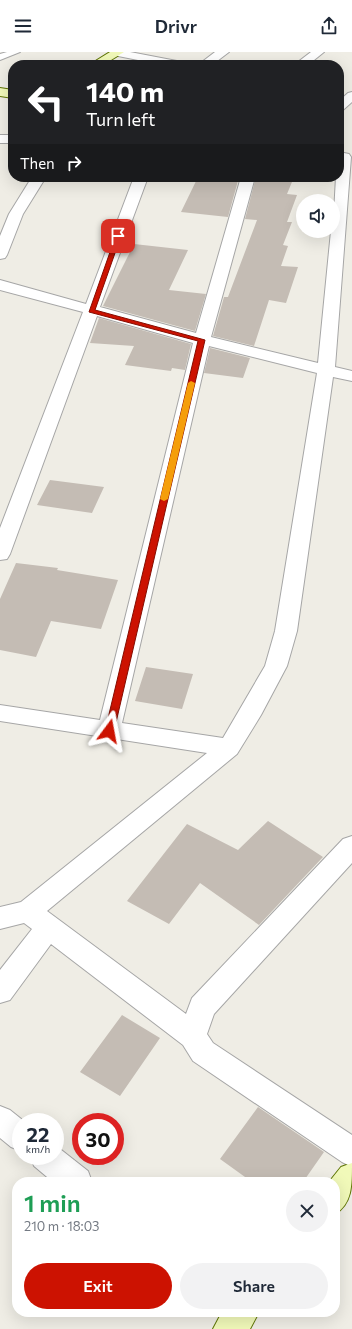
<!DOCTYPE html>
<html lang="en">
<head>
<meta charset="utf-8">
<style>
  body { margin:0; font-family:Commissioner,sans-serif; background:#f2f2f3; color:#1f2937; height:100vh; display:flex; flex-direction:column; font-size:15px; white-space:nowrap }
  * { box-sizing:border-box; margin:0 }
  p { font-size:13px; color:#747a83 }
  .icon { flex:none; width:22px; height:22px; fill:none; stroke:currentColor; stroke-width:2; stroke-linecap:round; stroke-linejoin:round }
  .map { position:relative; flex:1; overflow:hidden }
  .panel { position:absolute; left:12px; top:1125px; width:328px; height:140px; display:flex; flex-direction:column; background:#fff; border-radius:16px; box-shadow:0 4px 16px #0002 }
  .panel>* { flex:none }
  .guide { position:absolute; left:8px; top:8px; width:336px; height:122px; border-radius:16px; box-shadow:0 4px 16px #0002; background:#202124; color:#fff; overflow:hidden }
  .fabs { position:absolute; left:296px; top:142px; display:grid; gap:8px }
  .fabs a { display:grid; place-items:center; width:44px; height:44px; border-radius:50%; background:#fff; box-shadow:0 4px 16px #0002; font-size:20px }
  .speed { position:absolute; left:12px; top:1061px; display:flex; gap:8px; font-size:20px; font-weight:700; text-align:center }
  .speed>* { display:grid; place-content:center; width:52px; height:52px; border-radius:50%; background:#fff; box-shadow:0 4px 16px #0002; line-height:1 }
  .speed small { font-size:10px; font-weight:400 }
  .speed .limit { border:6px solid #d22; background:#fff; color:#111 }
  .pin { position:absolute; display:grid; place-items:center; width:34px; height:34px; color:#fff; margin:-17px; border-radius:8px; box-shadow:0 2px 6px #0006 }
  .me { position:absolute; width:44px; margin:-22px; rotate:13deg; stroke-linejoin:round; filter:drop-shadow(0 0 3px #0008) }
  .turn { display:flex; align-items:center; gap:14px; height:84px; padding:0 12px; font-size:18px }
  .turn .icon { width:52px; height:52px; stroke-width:2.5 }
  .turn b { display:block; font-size:28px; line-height:34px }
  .then { display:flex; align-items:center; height:38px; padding:0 12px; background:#0003; gap:8px; font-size:15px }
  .round { display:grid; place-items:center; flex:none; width:42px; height:42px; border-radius:21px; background:#f2f2f3 }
  .headline { display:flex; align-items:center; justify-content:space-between; height:68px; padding:0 12px }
  h1 { font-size:24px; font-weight:600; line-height:30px; color:#1e9e55 }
  .action { display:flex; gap:8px; margin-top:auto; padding:8px 12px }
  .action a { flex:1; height:46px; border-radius:24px; background:#cc1201; color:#fff; font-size:16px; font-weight:600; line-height:46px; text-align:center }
  .action a+a { background:#f2f2f3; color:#1f2937 }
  header { display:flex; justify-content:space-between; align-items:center; height:52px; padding:0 12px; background:#fff; font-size:18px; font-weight:600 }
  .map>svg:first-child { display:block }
  .building { fill:#c4bcb4 }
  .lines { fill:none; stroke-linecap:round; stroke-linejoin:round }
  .lane-casing { stroke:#a6a6a6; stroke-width:2 }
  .street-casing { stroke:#a6a6a6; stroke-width:2 }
  .secondary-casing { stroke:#607606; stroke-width:2 }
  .lane { fill:#fff; fill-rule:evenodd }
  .street { fill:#fff; fill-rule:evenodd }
  .secondary { fill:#f1f9b9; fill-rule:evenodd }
  .route { fill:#cc1201; stroke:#850c01 }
  .slow { fill:#f59e0b }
</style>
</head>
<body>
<header><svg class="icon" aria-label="menu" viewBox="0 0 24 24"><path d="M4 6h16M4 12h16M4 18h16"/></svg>Drivr<svg class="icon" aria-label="share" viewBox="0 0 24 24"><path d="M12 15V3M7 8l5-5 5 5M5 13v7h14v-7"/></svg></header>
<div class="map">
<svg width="352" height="1277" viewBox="0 0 352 1277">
  <rect width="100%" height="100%" fill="#efede5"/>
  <path class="building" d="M198,125H239L228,165L181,160Z
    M256,125H294L287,142L297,143L287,170H292L283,193L288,194L281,214L298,215L286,251L269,248L254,294L213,284L224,245H228L257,168L245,167Z
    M134,192L188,198L169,238L206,242L195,279L103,254Z
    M99,266L191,292L185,318L172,316L171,319L125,313L134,294L90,291Z
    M210,296L250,306L243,326L204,321Z
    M50,428L104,435L92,461L37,453Z
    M16,511L58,516L57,518L118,528L101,577L51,569L36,605L0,598V547Z
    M146,615L193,622L182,657L135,649Z
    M268,769L323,805L259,873L200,831L169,872L127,849L187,772L238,798Z
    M122,963L160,986L120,1044L80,1020Z
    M258,1055L324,1100L303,1130H252L220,1107Z"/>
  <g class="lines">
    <g class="lane-casing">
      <path id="lane" d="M7,0H20L0,8V2Z"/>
    </g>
    <g class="street-casing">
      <path id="street" d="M112,0H130L182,10L188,13H163L113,3Z
        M215,0H229L212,13H198Z
        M311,0H324L308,13H294Z
        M352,40V50L343,58L339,59V49L348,41Z
        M0,83H13V91H0Z
        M344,101L349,102L351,105L335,315L352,319V329L333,325L297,579L287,614L261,663L237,702L47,859L186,962L192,946L343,787L352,784V811L214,962L207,982L213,991L352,1083V1115L342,1110L193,1009L183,993L51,892L10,948L0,951V918L32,877L24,871L0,877V855L21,850L207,701L0,669V653L100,668L193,291L97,264L10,502L7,507L0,508V476L83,260L0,238V228L86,252L134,125H148L100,255L196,281L241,125H255L211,285L318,311L331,179H333L336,125H339V103ZM209,294L317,321L275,579L265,614L223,686L122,671Z
        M32,125H46L23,162L7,203L5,206L0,207V184L9,162Z
        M0,1054L10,1058L25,1070H21V1099L11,1095L0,1086Z
        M55,1093L88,1119L92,1130H53L34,1114L30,1104H55Z"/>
    </g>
    <g class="secondary-casing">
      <path id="secondary" d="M110,0H124L103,13H89Z
        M0,36L13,38V46L0,44Z
        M352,1111C352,1134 352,1152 335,1162V1130H329L341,1115Z
        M222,1260H259L250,1277H213Z"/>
    </g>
    <use href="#lane" class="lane"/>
    <use href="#street" class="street"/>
    <use href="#secondary" class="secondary"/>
  </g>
  <path class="route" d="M116,183L121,184L95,258L205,288L114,679L109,683L105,679L198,289L89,260Z"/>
  <path class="slow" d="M191,329L195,331L168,447L164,449L160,447L188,331Z"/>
</svg>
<div class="fabs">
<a><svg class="icon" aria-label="sound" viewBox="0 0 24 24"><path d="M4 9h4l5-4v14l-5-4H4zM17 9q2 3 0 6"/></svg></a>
</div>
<div class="speed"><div>22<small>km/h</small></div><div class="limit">30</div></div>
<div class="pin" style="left:118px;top:184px;background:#d93025"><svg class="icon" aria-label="arrive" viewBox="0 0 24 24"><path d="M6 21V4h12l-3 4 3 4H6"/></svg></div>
<svg class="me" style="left:109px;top:679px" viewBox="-20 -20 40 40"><path d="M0-17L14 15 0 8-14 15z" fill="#cc1201" stroke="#fff" stroke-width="4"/></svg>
<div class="guide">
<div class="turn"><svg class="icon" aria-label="left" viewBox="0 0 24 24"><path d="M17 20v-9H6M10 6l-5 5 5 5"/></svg><div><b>140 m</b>Turn left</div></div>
<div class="then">Then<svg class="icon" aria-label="right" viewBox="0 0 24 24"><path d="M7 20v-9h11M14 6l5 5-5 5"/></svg></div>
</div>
<section class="panel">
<div class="headline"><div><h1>1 min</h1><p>210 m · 18:03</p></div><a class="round"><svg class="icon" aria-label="close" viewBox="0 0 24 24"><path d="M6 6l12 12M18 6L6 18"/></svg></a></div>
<div class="action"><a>Exit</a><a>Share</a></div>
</section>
</div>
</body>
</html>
